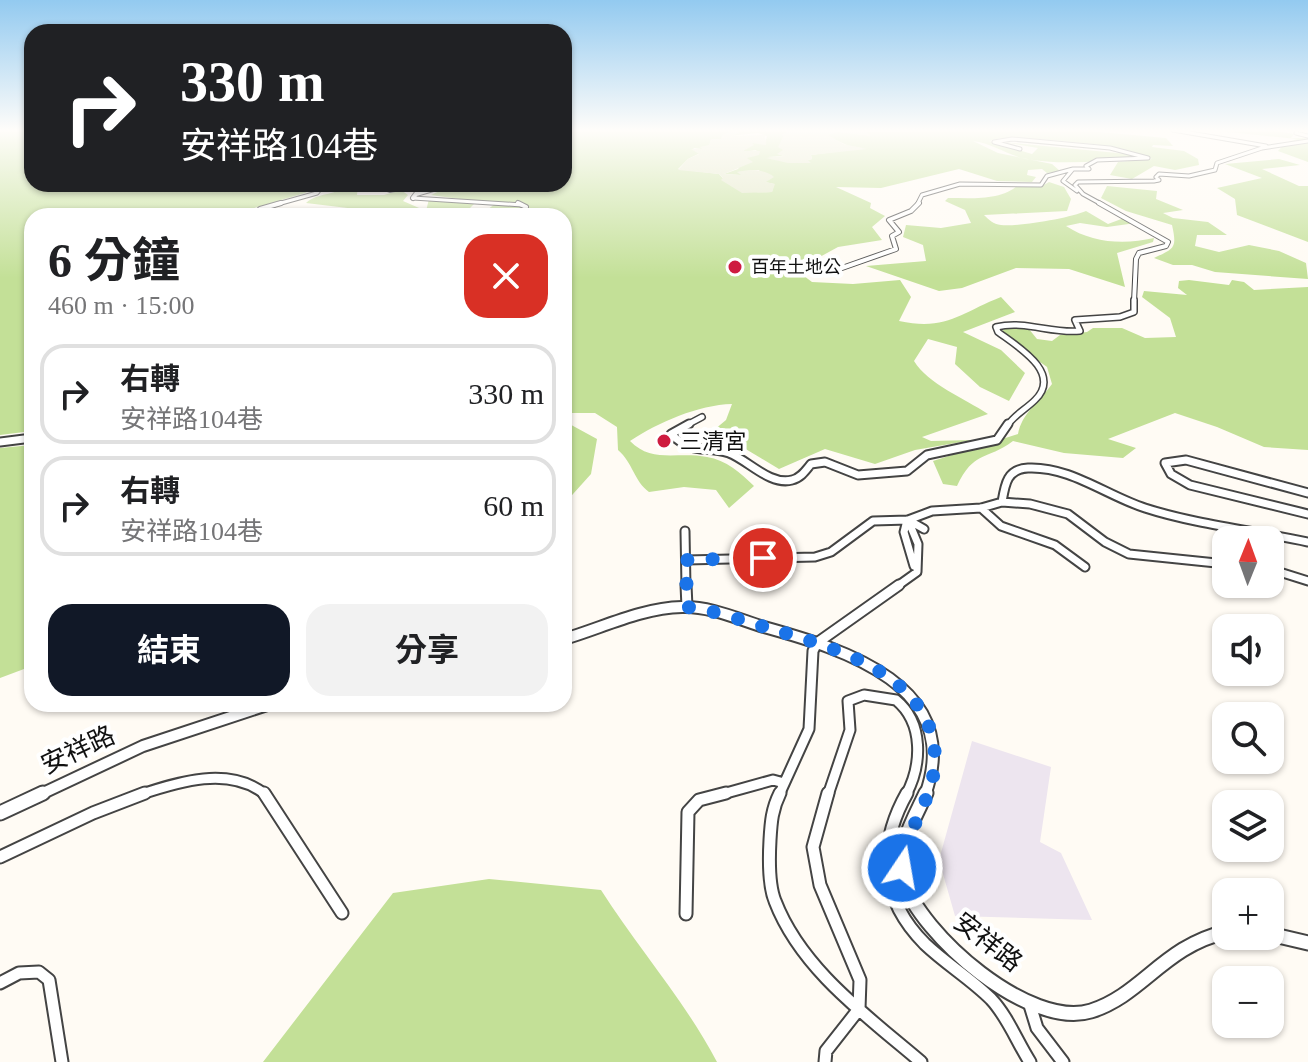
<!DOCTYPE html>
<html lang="zh-TW">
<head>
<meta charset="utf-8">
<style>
  body { margin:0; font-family:"Times New Roman","Noto Sans TC",serif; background:#f2f2f2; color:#202124; height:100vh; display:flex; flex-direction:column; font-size:30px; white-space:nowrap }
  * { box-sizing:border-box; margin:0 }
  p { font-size:26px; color:#757577 }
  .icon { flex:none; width:44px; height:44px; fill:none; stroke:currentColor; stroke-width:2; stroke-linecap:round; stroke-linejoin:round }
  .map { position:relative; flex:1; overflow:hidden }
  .panel { position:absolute; left:24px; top:208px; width:548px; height:504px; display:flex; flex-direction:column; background:#fff; border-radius:24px; box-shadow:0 2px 6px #0004 }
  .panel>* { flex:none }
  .banner { position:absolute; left:24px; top:24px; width:548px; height:168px; border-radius:24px; box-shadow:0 2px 6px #0004; background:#202124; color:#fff; overflow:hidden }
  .needle { width:52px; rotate:1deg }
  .controls { position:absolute; left:1212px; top:526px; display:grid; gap:16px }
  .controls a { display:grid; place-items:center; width:72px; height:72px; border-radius:16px; background:#fff; box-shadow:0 2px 6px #0004; font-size:40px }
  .pin { position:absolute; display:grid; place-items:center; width:68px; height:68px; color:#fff; margin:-34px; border:4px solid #fff; border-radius:50%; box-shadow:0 2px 8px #0007 }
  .me { position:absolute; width:88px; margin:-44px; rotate:12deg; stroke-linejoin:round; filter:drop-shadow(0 0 6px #0008) }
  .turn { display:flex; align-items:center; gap:28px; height:168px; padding:0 24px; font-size:36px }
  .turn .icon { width:104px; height:104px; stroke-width:2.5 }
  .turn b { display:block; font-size:56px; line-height:68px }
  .round { display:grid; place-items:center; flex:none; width:84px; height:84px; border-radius:24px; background:#f2f2f2 }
  .overview { display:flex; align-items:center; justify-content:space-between; height:136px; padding:0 24px }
  h1 { font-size:48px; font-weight:700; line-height:60px }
  .primary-button { display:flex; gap:16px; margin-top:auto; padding:16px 24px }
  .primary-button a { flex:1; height:92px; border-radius:24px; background:#111827; color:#fff; font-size:32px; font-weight:700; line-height:92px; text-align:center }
  .primary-button a+a { background:#f2f2f2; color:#202124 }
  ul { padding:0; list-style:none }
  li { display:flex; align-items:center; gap:24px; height:100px; margin:0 16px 12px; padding:0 8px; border:4px solid #e0e0e0; border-radius:24px }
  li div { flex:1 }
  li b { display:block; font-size:30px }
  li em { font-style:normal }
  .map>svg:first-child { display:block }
  .industrial { fill:#ede5ef }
  .forest { fill:#c3e097; fill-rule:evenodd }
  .cemetery { fill:#dfe5c2 }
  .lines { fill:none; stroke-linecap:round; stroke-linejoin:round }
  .stream { stroke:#35b1d8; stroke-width:2 }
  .minor-far5-casing { stroke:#444; stroke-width:5 }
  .minor-far4-casing { stroke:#444; stroke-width:6 }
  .minor-far3-casing { stroke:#444; stroke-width:8 }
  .minor-far2-casing { stroke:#444; stroke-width:11 }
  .minor-far1-casing { stroke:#444; stroke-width:13 }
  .minor-casing { stroke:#444; stroke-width:15 }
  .tertiary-far2-casing { stroke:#444; stroke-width:6 }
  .tertiary-far1-casing { stroke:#444; stroke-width:14 }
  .tertiary-casing { stroke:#444; stroke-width:17 }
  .minor-far5 { stroke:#fff; stroke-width:3 }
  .minor-far4 { stroke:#fff; stroke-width:4 }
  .minor-far3 { stroke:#fff; stroke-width:5 }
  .minor-far2 { stroke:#fff; stroke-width:7 }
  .minor-far1 { stroke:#fff; stroke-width:9 }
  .minor { stroke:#fff; stroke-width:11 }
  .tertiary-far2 { stroke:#fff; stroke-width:4 }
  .tertiary-far1 { stroke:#fff; stroke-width:10 }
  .tertiary { stroke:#fff; stroke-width:13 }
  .route { stroke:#1a73e8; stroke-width:14; stroke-dasharray:0 25.2 }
  .poi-dot { fill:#ce1c40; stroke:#fff; stroke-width:3 }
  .labels { text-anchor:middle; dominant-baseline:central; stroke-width:8; stroke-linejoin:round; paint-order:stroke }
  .far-poi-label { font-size:18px; fill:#111; stroke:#fff; text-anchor:start }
  .poi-label { font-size:22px; fill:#111; stroke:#fff; text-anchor:start }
  .near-street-label { font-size:26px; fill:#111; stroke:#fff }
</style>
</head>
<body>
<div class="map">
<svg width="1308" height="1062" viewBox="0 0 1308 1062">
  <rect width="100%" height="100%" fill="#fffbf4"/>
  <path class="industrial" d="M972,741L1051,767L1040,842L1061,853L1092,920L955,916L939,860Z"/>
  <path class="forest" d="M0,130H32V138L27,140L32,143V184H318L305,193L251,209L263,214L260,216H32V431L0,435Z
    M564,130H791L795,132L787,131L783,151L778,154L784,156L768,157L808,160L812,159L811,155L862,148L851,147L825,135L836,132L1078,130L1166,138L1173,146L1153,145L1152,147L1184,151L1198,159L1199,165L1175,170L1154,166L1132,179L1110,175L1118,162L1152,159C1125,143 1035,138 1001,138L989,141L1032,154L1038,148L1003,142L1138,155L1140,159C1101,160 1065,166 1026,159C1007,155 992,143 973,141L998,153L1052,164L1060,171L1047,173L1042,169L1028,170L1027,175L1036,177L1032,182L997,181L959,169L881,188L836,187L871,203L870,208L885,216L872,227L882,240L838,247L796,270L812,282L853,284L900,280L911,297L899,321C947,331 960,313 1001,297L1015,312L963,332L1001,350L1025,373L1009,401L980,387L955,364L957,347L928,339L914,361C928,384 964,398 988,414L922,437L931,441L973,440L915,450L875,464L825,449L779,469L714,430L726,420L732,404C698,405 659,422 630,441C652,464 679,451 707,457C726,460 741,473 754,486L729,508L716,490L684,487L649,492C634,481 633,463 618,450L617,427L595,413H564V216H487L484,212L495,204L431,195L446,188L471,185L496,190L513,184H564ZM735,130L728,136L758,133L767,136L765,143L752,142L742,152L757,150L745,158L738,169L724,174L741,175L744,171L759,170L765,182L774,184L772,192C748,193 735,192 719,174L678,169L688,159L700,153L693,148L702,149L710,145L711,139H721Z
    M1208,130H1274L1294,134L1291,138H1308L1302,140L1308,141V162L1278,151L1285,143L1297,139Z
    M1279,159L1300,165L1262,169L1299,186H1308V242L1237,215L1235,199L1217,188L1262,178L1225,164Z
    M1049,182L1064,187L1071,199L1067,211L984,215C989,220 993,224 1001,225C1018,227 1070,218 1086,211L1108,224L1124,218L1136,223L1107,227L1080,223L1066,226C1092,243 1124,245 1154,238L1153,242L1117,253L1125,287L1069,269L1016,268L962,288L939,291L866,266L926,261L923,245L903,237L906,225L941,228L971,223L965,210L945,201L948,198C971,198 1001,201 1018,185L1042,186Z
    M348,184H358L357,195H384L401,190L408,195L403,201L426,211L429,199L474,204L466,212L467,216H349L356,209L306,203C318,192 337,196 348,184Z
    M1107,186L1157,191L1156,199L1183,210L1163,213L1173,218L1208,222L1227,235H1197L1195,246L1219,252L1249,245L1279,251L1306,263L1308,279L1215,272L1192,265H1173L1154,258C1175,248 1177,248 1172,225L1126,211L1101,198Z
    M1189,280L1229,285L1232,280L1244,282L1254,290L1308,287V450L1264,447L1217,427L1175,413L1108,439L1136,448L1123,458L1064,453L1013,441C986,461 974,450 957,486L943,484L933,461L1018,434C1022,413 1039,402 1052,384L1047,367L1003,335V330L1011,325L1024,323L1037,339L1052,341L1060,335L1087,332L1093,328H1122L1145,338L1176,337L1170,318L1142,297L1144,291L1187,295L1178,288L1179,281Z
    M564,421L597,439L591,474L564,504Z
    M32,445V666L0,678V448Z
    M489,879L601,890C638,948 685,1001 717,1062H263L393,893Z"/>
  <path class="cemetery" d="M735,130L740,133L730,136L765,135L766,145L752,143L754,145L743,151H760L759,155L747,158L753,162L724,174L741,175L737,172C748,169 766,169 774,177L766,182L775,184L772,192L742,193L721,180L723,178L719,174L678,170L688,159L699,154L691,149H702L700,147L709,145L711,139H721L722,135Z
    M791,130H864L871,136L836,132L828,135L843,144L867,149L811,155L812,159L808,160L811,163H788L766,158L784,156L777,154L783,150L778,147L783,137L782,134L793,131Z"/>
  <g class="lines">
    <path class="stream" d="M326,184L329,187"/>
    <g class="minor-far5-casing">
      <path id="minor-far5" d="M1173,130L1266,146
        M1297,130L1296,133L1308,136
        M1020,149L994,142L1012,139L1110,148L1148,158L1097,160L1086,166L1089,169H1073L1063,181L1077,191
        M413,198L522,205
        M274,205L317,193L324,184
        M917,205L922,195L960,184L1041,185L1047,176L1073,169
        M1103,205L1083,194L1075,185L1078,182L1154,181L1159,180L1156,177L1159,174L1189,176L1215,170L1217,163L1262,148L1308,141"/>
    </g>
    <g class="minor-far4-casing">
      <path id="minor-far4" d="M281,203L260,209L288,216
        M518,203L526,207L519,216
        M1099,203L1168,242L1166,246L1139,253L1136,259L1134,302
        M823,265L820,267L842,268L896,249L892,236L899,232L889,220L911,211L919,203"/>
    </g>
    <g class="minor-far3-casing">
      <path id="minor-far3" d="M685,426L702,417
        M1007,426C1015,414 1025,410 1035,400C1063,373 1017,346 998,332L996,327C1026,320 1051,334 1080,331L1075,320L1120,317L1134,312V300"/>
    </g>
    <g class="minor-far2-casing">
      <path id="minor-far2" d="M689,424L671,434C694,456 703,445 729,453C748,460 770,486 792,480C801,478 806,470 811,464L825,462L858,475L907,471L927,455L997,440L1008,424
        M0,442L32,438
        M1308,493L1186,460L1165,463L1171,474L1190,485L1308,514
        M1002,502L1030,504L1068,514L1105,542L1129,554L1226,564
        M981,508L1001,526L1055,545L1085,567
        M907,520L904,532L914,566
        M910,521L924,529
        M685,531L686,587
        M686,560L815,557L831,552L873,521L908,520L932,511L981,508L1002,502C1005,484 1007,469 1028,468C1070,466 1107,496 1145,508C1194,524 1256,531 1308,542
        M1270,569L1308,581
        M896,587L917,572L918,544L908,520"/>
    </g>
    <g class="minor-far1-casing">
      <path id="minor-far1" d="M686,585L687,607
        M139,795C178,782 230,765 266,795
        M719,795L773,780L784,783
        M779,795L809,729L813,651L817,643L899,585
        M828,795L850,730L848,701L864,695L896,700C924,723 922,765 906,795"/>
    </g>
    <g class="minor-casing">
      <path id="minor" d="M264,793L342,913
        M780,793C772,809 771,822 770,840C769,858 768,884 775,901C801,969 867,1016 921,1062
        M828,793L813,847L820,885L860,980L859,1009
        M907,793C877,846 880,899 925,944C946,964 971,979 991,999C1008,1017 1017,1042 1030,1062
        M0,857L93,813L145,793
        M686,914L688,812L699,800L726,793
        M0,983L19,973L39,972L49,980L62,1062
        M1029,1002L1037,1028L1063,1062
        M825,1062L826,1051L859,1009"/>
    </g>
    <g class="tertiary-far2-casing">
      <path id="tertiary-far2" d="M374,184L390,190L416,184
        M413,198L416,194L450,184"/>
    </g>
    <g class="tertiary-far1-casing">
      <path id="tertiary-far1" d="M564,639C602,628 641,608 682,607C710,606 738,619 764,627C844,649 965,686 925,795
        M39,795L143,746L270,704"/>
    </g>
    <g class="tertiary-casing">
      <path id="tertiary" d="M926,793C914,819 895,850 903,879C920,935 1030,1030 1091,1011C1142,995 1164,946 1226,932
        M0,813L43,793
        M1270,934L1308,943"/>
    </g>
    <use href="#minor-far5" class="minor-far5"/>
    <use href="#minor-far4" class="minor-far4"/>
    <use href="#minor-far3" class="minor-far3"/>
    <use href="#minor-far2" class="minor-far2"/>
    <use href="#minor-far1" class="minor-far1"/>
    <use href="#minor" class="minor"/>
    <use href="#tertiary-far2" class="tertiary-far2"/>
    <use href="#tertiary-far1" class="tertiary-far1"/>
    <use href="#tertiary" class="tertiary"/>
  </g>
  <linearGradient id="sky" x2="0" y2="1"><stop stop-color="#93caf0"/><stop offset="0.47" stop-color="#fffdfa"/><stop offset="1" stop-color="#fffdfa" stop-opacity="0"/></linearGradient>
  <rect width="1308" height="278" fill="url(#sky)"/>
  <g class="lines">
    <path class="route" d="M763,558L686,560L687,607C715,610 742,621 769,628C834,648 932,674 935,757C936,789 913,825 901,854L902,868"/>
  </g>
  <g class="poi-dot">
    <circle cx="735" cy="267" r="8"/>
    <circle cx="664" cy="441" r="8"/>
  </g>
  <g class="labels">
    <g class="far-poi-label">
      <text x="751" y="267">百年土地公</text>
    </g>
    <g class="poi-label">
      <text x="680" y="441">三清宮</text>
    </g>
    <g class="near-street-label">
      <text transform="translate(78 750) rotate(-25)">安祥路</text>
      <text transform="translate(988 942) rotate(38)">安祥路</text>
    </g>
  </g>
</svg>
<div class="controls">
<a><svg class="needle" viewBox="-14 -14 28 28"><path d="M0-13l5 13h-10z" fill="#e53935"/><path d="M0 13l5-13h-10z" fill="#757577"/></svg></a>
<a><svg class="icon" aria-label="sound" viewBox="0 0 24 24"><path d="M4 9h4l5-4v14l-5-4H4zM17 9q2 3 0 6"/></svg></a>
<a><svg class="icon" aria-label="search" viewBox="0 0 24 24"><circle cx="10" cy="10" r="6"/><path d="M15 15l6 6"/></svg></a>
<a><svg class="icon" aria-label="layers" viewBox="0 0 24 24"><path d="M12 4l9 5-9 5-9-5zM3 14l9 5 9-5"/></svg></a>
<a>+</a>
<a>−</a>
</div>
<div class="pin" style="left:763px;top:558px;background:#d93025"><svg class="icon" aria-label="arrive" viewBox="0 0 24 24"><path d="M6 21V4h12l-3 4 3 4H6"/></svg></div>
<svg class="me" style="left:902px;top:868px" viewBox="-20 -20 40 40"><circle r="17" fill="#1a73e8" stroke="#fff" stroke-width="3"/><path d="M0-11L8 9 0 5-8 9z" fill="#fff"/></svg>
<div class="banner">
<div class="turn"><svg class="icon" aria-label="right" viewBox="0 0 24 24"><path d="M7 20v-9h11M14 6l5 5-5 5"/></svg><div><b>330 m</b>安祥路104巷</div></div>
</div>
<section class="panel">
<div class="overview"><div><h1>6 分鐘</h1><p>460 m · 15:00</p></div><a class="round" style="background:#d93025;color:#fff"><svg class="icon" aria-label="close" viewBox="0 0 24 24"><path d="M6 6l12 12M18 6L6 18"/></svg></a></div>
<ul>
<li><svg class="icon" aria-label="right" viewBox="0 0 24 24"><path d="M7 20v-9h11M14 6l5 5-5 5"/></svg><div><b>右轉</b><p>安祥路104巷</p></div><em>330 m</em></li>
<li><svg class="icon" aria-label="right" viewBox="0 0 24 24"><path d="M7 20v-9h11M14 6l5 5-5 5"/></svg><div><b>右轉</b><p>安祥路104巷</p></div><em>60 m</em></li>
</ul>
<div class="primary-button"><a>結束</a><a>分享</a></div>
</section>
</div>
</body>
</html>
